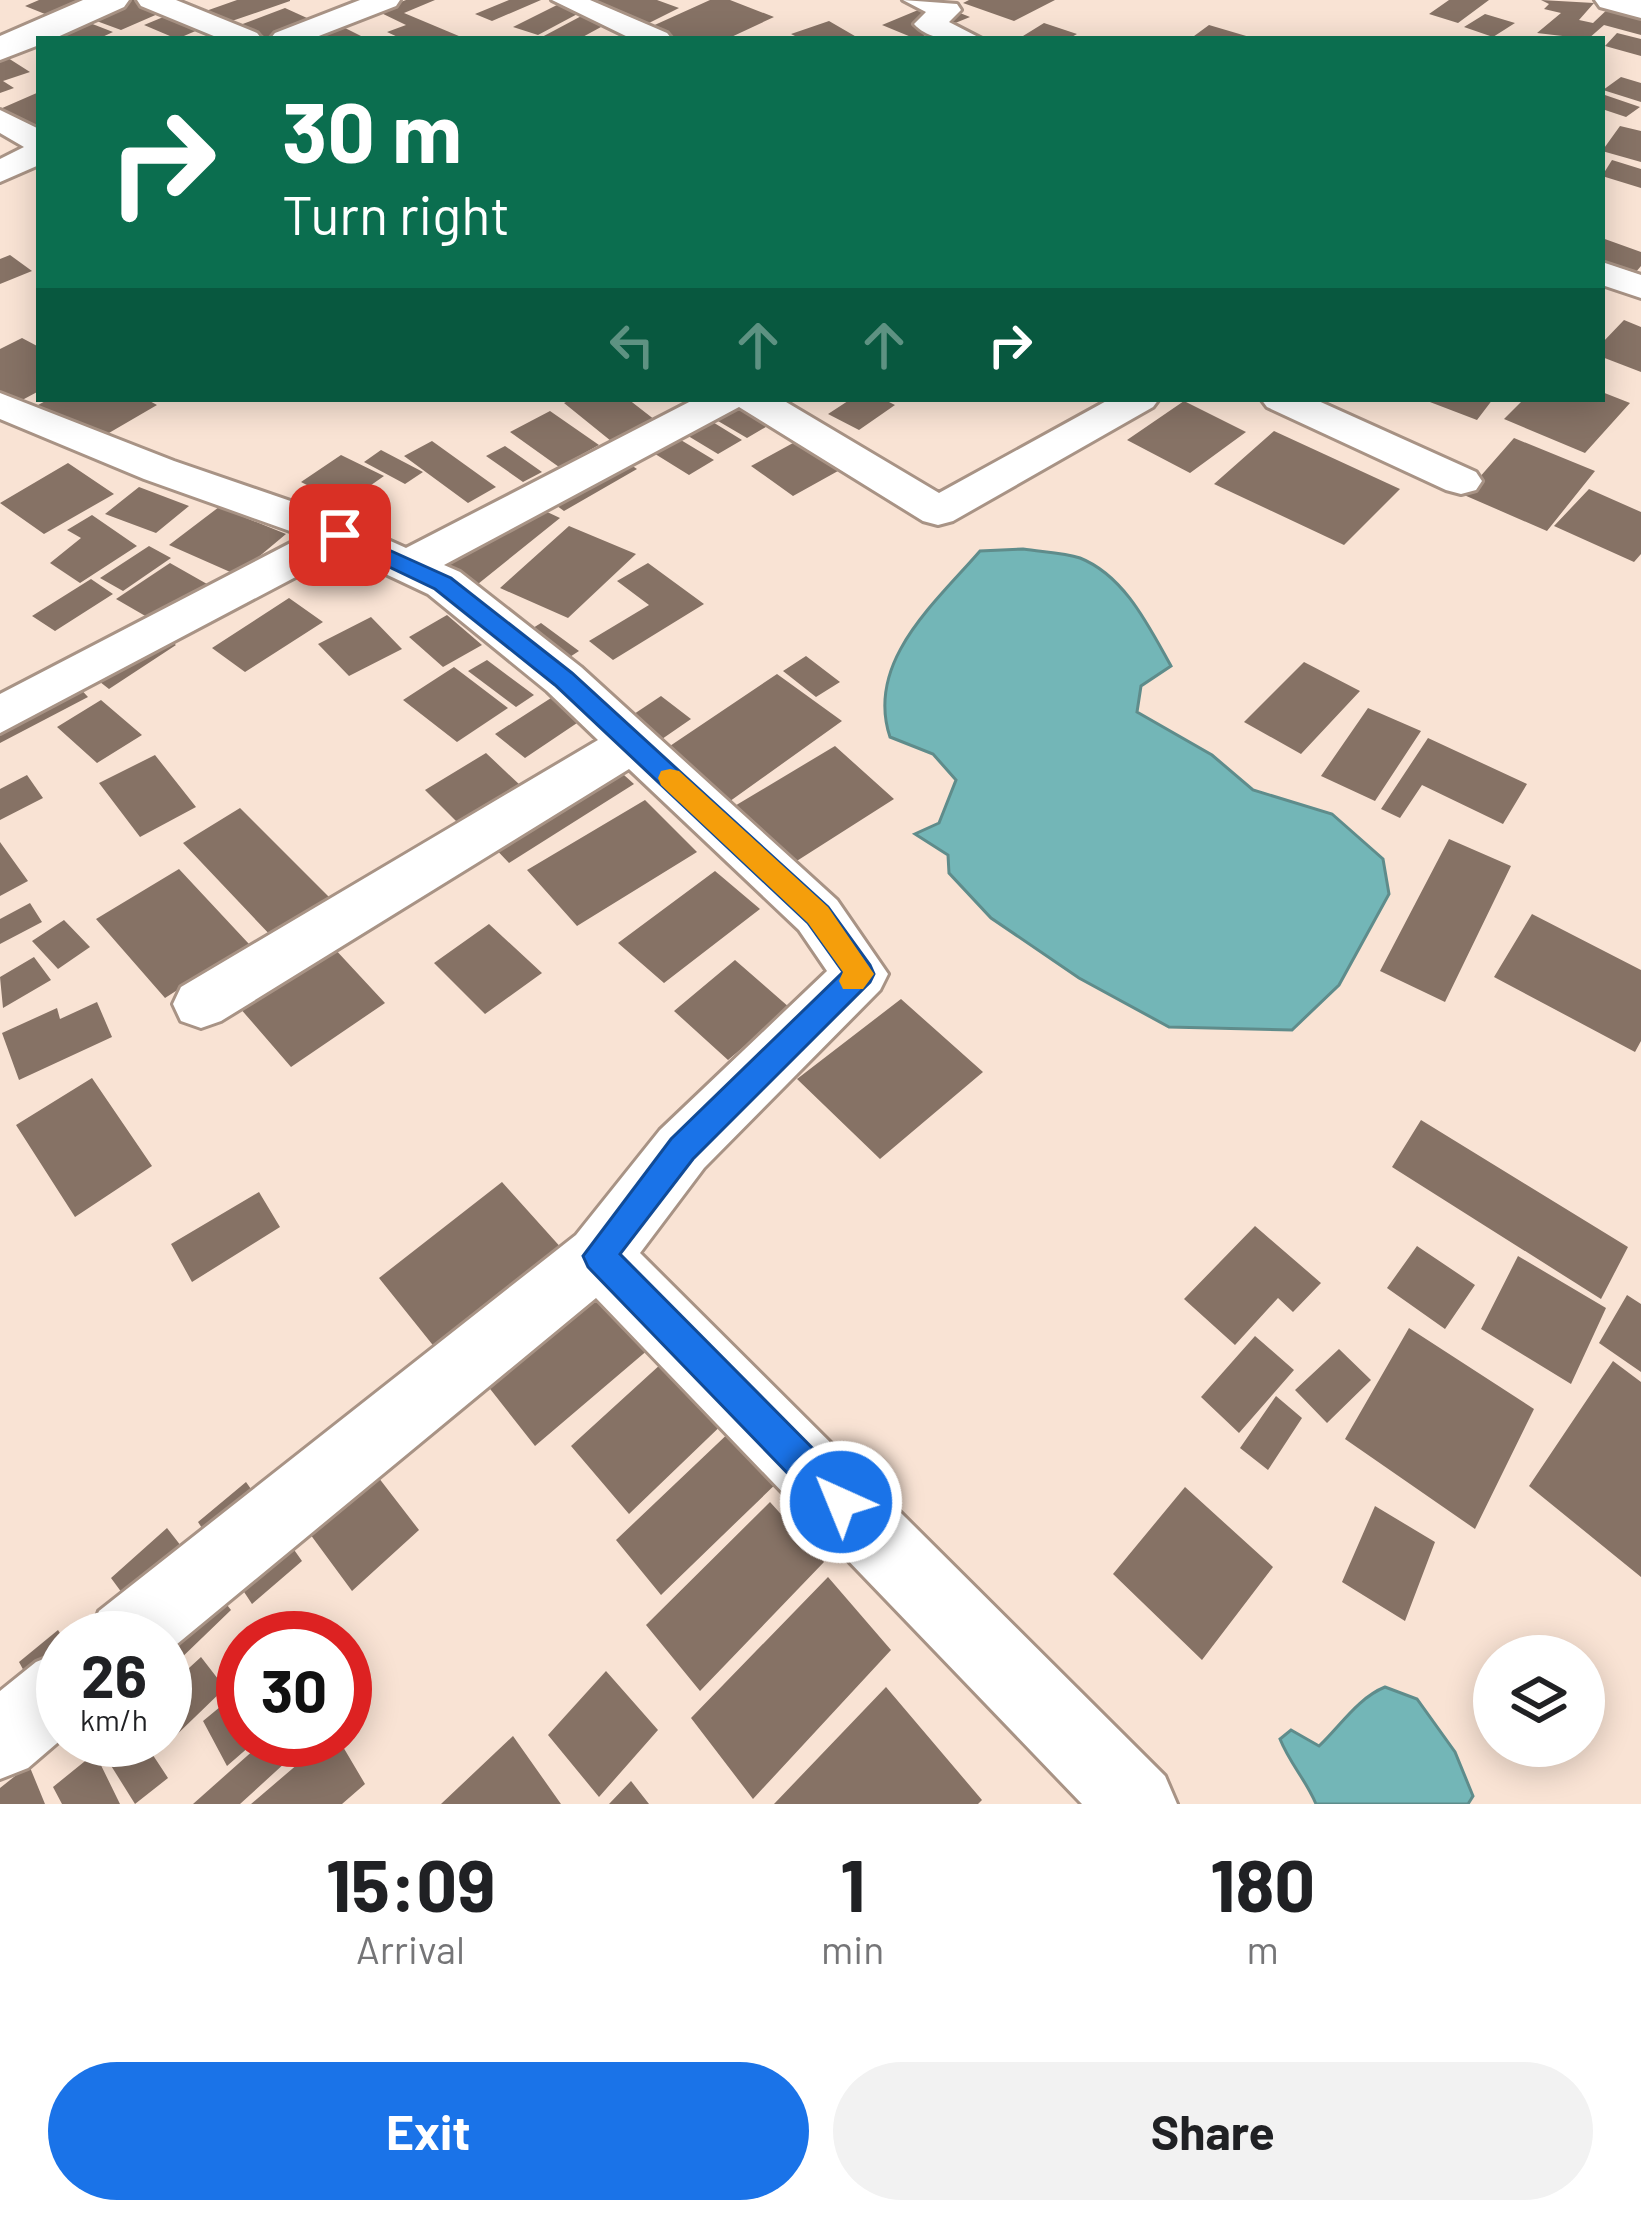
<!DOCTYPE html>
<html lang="en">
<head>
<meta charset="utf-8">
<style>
  body { margin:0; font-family:Barlow,sans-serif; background:#f2f2f2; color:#202124; height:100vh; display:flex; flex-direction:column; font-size:45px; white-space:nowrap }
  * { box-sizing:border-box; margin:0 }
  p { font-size:39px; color:#757577 }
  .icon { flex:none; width:66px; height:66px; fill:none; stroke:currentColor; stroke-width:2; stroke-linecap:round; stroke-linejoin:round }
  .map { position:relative; height:1804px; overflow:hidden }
  .sheet { display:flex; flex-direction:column; background:#fff; flex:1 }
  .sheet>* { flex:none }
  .hud { position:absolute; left:36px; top:36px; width:1569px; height:366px; border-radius:0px; box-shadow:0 6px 30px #0003; background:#0b6e4f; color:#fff; overflow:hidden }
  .buttons { position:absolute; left:1473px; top:1635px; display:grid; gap:24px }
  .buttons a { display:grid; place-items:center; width:132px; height:132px; border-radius:50%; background:#fff; box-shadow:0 6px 30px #0003; font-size:60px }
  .speed { position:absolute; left:36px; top:1611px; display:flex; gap:24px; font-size:60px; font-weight:700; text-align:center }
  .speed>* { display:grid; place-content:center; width:156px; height:156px; border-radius:50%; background:#fff; box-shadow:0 6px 30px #0003; line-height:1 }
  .speed small { font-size:30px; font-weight:400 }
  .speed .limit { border:18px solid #d22; background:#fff; color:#111 }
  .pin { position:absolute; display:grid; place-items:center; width:102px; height:102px; color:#fff; margin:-51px; border-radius:24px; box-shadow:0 6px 18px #0006 }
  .me { position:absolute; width:132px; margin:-66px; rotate:316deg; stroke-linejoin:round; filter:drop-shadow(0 0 9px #0008) }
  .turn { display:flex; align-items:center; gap:42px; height:252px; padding:0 48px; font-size:54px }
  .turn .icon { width:156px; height:156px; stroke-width:2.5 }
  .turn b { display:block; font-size:84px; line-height:102px }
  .lanes { display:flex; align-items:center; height:114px; padding:0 48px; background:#0003; justify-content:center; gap:60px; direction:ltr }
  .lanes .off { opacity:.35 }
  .eta { display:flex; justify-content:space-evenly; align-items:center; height:204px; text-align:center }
  .eta b { font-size:72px; font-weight:700; line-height:84px }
  .primary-button { display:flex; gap:24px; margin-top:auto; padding:24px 48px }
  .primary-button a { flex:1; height:138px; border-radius:72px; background:#1a73e8; color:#fff; font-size:48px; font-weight:700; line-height:138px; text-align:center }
  .primary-button a+a { background:#f2f2f2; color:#202124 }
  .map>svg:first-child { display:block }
  .water { fill:#73b6b7; stroke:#5f8c8b; stroke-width:3 }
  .building { fill:#867265 }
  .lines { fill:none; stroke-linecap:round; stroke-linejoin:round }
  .street-casing { stroke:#a89385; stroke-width:6 }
  .secondary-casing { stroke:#a89385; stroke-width:6 }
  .street { fill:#fff; fill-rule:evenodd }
  .secondary { fill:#fff; fill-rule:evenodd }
  .route { fill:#1a73e8; stroke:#114b97; stroke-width:3 }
  .slow { fill:#f59e0b }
</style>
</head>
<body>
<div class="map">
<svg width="1641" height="1804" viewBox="0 0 1641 1804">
  <rect width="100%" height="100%" fill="#f9e3d4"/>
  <path class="water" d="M1023,549C1041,552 1063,552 1080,558C1125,576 1149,627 1171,666L1141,686L1137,712L1212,755L1253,790L1332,814L1383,859L1389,894L1339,985L1292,1030L1169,1027L1079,978L991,918L949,873L948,855L915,834L939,823L956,780L933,754L890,737C865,662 935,603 980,551Z
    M1385,1687L1417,1699L1455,1752L1473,1796L1468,1804H1316C1306,1780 1290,1764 1280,1739L1291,1730L1319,1746C1341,1725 1358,1698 1385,1687Z"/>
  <path class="building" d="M39,0H79L45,14L25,6Z
    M120,0H138L167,10L121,30L83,16Z
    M237,0H290V1L226,23L203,12Z
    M406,0H435L404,13L466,39H402L387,32L406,25L377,11Z
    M509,0H541L492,21L475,14Z
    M575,0H657L679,8L643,26Z
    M710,0H730L774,17L727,39H676L648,28Z
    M969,0H1055L1014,21L963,3Z
    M1449,0H1489L1458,23L1429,14Z
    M1541,0L1594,3L1579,20L1593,23L1612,5L1641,13V35L1604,25L1588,39L1537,33L1561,13L1544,9L1549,4Z
    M935,3L970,17L916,39L882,25Z
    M559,4L583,11L538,35L513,27Z
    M285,8L318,23L327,19L361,36L328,39L304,26L270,39L240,25Z
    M173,13L207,26L177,39L144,25Z
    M587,13L612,21L579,39L542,37Z
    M1485,14L1515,23L1493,37L1464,27Z
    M77,18L113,32L98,39H45Z
    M829,21L860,39H801L791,34Z
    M1044,23L1077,34L1068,39L1023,36Z
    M1209,25L1253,38L1252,39H1190Z
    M1617,33L1641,39V56L1605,46Z
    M8,58L30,72L3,81L14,88L0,93V61Z
    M1621,77L1641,83V102L1603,90Z
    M39,92V135L0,109Z
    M1602,94L1640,107L1626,117L1602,109Z
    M1620,126L1641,131V162L1602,151Z
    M1612,160L1641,169V188L1602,176Z
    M1602,238L1641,252V266L1630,279L1602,268Z
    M10,255L32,271L0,284V259Z
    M1624,320L1641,327V372L1602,357V343Z
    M22,338L39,347V391L11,406L0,399V349Z
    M1602,392L1630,403L1585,453L1504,419L1524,399H1602Z
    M49,399H146L157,405L90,444L29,410Z
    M572,399H628L655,420L611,441L564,403Z
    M698,399H728L771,424L747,438L689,404Z
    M851,399H883L895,405L859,430L828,414Z
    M1422,399H1493L1477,420Z
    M1184,401L1246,432L1190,473L1127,440Z
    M685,405L742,440L718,454L660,419Z
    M550,411L599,445L559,467L510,432Z
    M656,425L714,460L689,475L631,439Z
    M1274,431L1400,489L1344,545L1214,484Z
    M804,437L847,466L793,496L751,466Z
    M1514,438L1595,471L1547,531L1464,495Z
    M432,441L496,487L468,503L404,456Z
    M505,446L542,472L523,482L486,456Z
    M607,449L637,469L564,511L535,490Z
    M381,450L423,472L405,484L364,462Z
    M341,455L384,476L344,504L301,482Z
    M68,463L114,494L44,534L0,503Z
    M139,487L189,506L156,533L105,514Z
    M1589,489L1641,512V554L1634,562L1554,526Z
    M511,495L560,518L473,588L424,563Z
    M219,507L286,534L237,575L169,545Z
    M92,515L137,546L80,583L50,563L81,538L67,530Z
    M569,526L636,554L568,618L500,588Z
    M149,546L171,558L123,591L100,578Z
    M170,563L207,584L154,621L116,599Z
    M648,563L704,604L613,660L589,641L649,605L617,581Z
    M91,579L113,594L55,631L32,616Z
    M289,598L323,622L245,672L212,648Z
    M447,615L482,645L443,667L409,637Z
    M371,617L402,649L349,676L318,644Z
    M145,622L176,645L109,689L77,664Z
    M541,623L579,651L542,675L504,646Z
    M806,656L840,682L816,697L783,671Z
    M487,660L534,695L516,707L468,671Z
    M1304,662L1360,691L1301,754L1244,722Z
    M454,667L508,708L457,742L403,700Z
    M62,669L88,697L0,743V701Z
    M777,674L842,721L726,804L661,752Z
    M661,696L691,719L649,748L619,724Z
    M551,698L580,721L525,758L495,734Z
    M101,700L142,735L97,763L57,727Z
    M1368,708L1421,731L1375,801L1321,776Z
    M1428,738L1527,784L1503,824L1422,785L1400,818L1381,809Z
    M835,746L894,799L792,864L733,807Z
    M486,753L521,786L459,824L425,790Z
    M155,755L196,807L140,837L99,783Z
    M614,766L634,784L509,863L490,843Z
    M27,775L43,798L0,820V789Z
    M645,800L697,852L577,926L527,870Z
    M240,808L332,900L274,939L183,843Z
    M1449,839L1511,866L1445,1002L1380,971Z
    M0,842L28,881L0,896Z
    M179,869L249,944L165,998L96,919Z
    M715,871L760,909L664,983L618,943Z
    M30,903L42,922L0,944V919Z
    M1532,914L1641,970V1041L1635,1052L1494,977Z
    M64,920L90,947L58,969L32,941Z
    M489,924L542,973L485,1014L434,963Z
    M333,947L385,1003L291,1067L239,1007Z
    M34,957L51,980L3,1008L0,977Z
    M735,960L790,1008L728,1060L674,1011Z
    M901,999L983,1072L880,1159L797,1079Z
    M97,1002L112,1037L19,1080L2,1033L57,1008L60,1019Z
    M92,1078L152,1166L75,1217L16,1125Z
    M1421,1120L1628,1247L1601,1299L1392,1167Z
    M502,1182L564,1251L440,1354L379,1278Z
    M259,1192L280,1227L192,1282L171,1244Z
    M1255,1226L1321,1283L1293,1312L1278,1298L1235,1345L1184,1299Z
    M1417,1246L1475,1285L1445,1329L1387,1288Z
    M1518,1256L1606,1308L1571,1384L1481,1329Z
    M596,1273L656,1343L535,1446L476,1371Z
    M1627,1295L1641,1304V1372L1599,1343Z
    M1409,1328L1534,1409L1475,1529L1345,1439Z
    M1255,1336L1294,1370L1239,1433L1201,1397Z
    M1339,1349L1371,1380L1327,1423L1295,1390Z
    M673,1353L732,1415L629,1514L571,1446Z
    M1613,1361L1641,1382V1577L1529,1486Z
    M1276,1396L1302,1418L1268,1470L1240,1448Z
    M338,1425L419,1530L352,1591L271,1481Z
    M736,1426L783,1477L661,1595L616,1540Z
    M246,1482L302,1561L252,1604L198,1522Z
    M1185,1487L1273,1567L1202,1660L1113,1574Z
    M770,1502L824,1562L700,1691L646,1625Z
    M1375,1506L1435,1542L1405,1621L1342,1582Z
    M167,1528L231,1610L175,1664L165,1651V1638H155L111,1578Z
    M828,1577L891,1650L753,1799L691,1718Z
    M58,1630L63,1638V1721L55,1728L19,1662Z
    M201,1657L225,1688L164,1747L159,1740H165V1690Z
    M606,1671L658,1730L599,1797L548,1735Z
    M886,1687L982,1800L978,1804H774Z
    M243,1688V1740H257L227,1766L203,1721Z
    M513,1736L561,1804H441Z
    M95,1740H143L168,1778L135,1804Z
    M265,1740H272L286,1762L240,1804H193Z
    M326,1740H339L365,1784L342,1804H251Z
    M95,1753L120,1804H62L53,1787Z
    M29,1765L45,1804H0V1788Z
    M631,1781L649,1804H609Z"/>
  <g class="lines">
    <g class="street-casing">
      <path id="street" d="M137,0H176L257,33L262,39H221L141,6Z
        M360,0H400L396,6L311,39H270L275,33Z
        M552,0H590L667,33L672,39H632Z
        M903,0L957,4L961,10L949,22L982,39C957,39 932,43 914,24L926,12Z
        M0,110L39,129V165L0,182V159L24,147L0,133Z
        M1602,262L1641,275V298L1602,285Z
        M0,393L174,461L337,517L406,548L695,399H781L939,493L1110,399H1159L1153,407L953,521L938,525L923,521L739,407L444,565L460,572L581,667L837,900L888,974L880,990L704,1168L640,1253L1165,1776L1177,1804H1082L596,1298L165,1654V1638H89L99,1611L576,1235L660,1130L827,971L799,930L629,769L221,1021L201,1028L181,1021L173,1004L181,987L598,740L547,691L428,594L341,553L0,733V694L304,536L144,479L0,419Z
        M1261,399H1314L1476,472L1482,481L1476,490L1461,494L1446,490L1267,407Z
        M63,1651V1738L28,1768L0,1779V1691L36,1662Z"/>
    </g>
    <g class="secondary-casing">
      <path id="secondary" d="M83,0H129L124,7L53,39H39V45L0,60V36Z
        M1595,0H1641V18L1600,7Z"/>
    </g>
    <use href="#street" class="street"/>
    <use href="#secondary" class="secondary"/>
  </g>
  <path class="route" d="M340,528L451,578L572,673L828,907L870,965L874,974L870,982L693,1159L620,1254L853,1489L859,1502L853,1515L841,1520L828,1515L588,1267L583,1256L671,1139L843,972L808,923L555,685L435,589L333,540L329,535Z"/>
  <path class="slow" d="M670,769L679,771L828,907L874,974L863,989H843L839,981L843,972L808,923L661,785L658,778L661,771Z"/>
</svg>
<div class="buttons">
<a><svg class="icon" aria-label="layers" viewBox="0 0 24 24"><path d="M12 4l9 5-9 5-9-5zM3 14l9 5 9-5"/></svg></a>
</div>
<div class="speed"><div>26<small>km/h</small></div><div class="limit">30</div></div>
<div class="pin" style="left:340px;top:535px;background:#d93025"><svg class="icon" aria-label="arrive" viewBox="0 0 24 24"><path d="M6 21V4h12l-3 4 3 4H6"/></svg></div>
<svg class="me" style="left:841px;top:1502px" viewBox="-20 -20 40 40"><circle r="17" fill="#1a73e8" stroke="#fff" stroke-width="3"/><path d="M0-11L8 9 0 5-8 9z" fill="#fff"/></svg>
<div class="hud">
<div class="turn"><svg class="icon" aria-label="right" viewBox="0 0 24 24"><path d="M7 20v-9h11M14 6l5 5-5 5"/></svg><div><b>30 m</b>Turn right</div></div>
<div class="lanes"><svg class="icon off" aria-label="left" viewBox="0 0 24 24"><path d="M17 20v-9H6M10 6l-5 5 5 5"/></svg><svg class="icon off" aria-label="ahead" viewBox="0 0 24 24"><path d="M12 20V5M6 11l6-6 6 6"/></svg><svg class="icon off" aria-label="ahead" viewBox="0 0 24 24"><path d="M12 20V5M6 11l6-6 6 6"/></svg><svg class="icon" aria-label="right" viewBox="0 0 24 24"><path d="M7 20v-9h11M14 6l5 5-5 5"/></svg></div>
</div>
</div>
<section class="sheet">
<div class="eta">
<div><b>15:09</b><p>Arrival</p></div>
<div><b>1</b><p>min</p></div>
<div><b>180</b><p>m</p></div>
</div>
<div class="primary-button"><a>Exit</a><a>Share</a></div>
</section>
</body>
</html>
